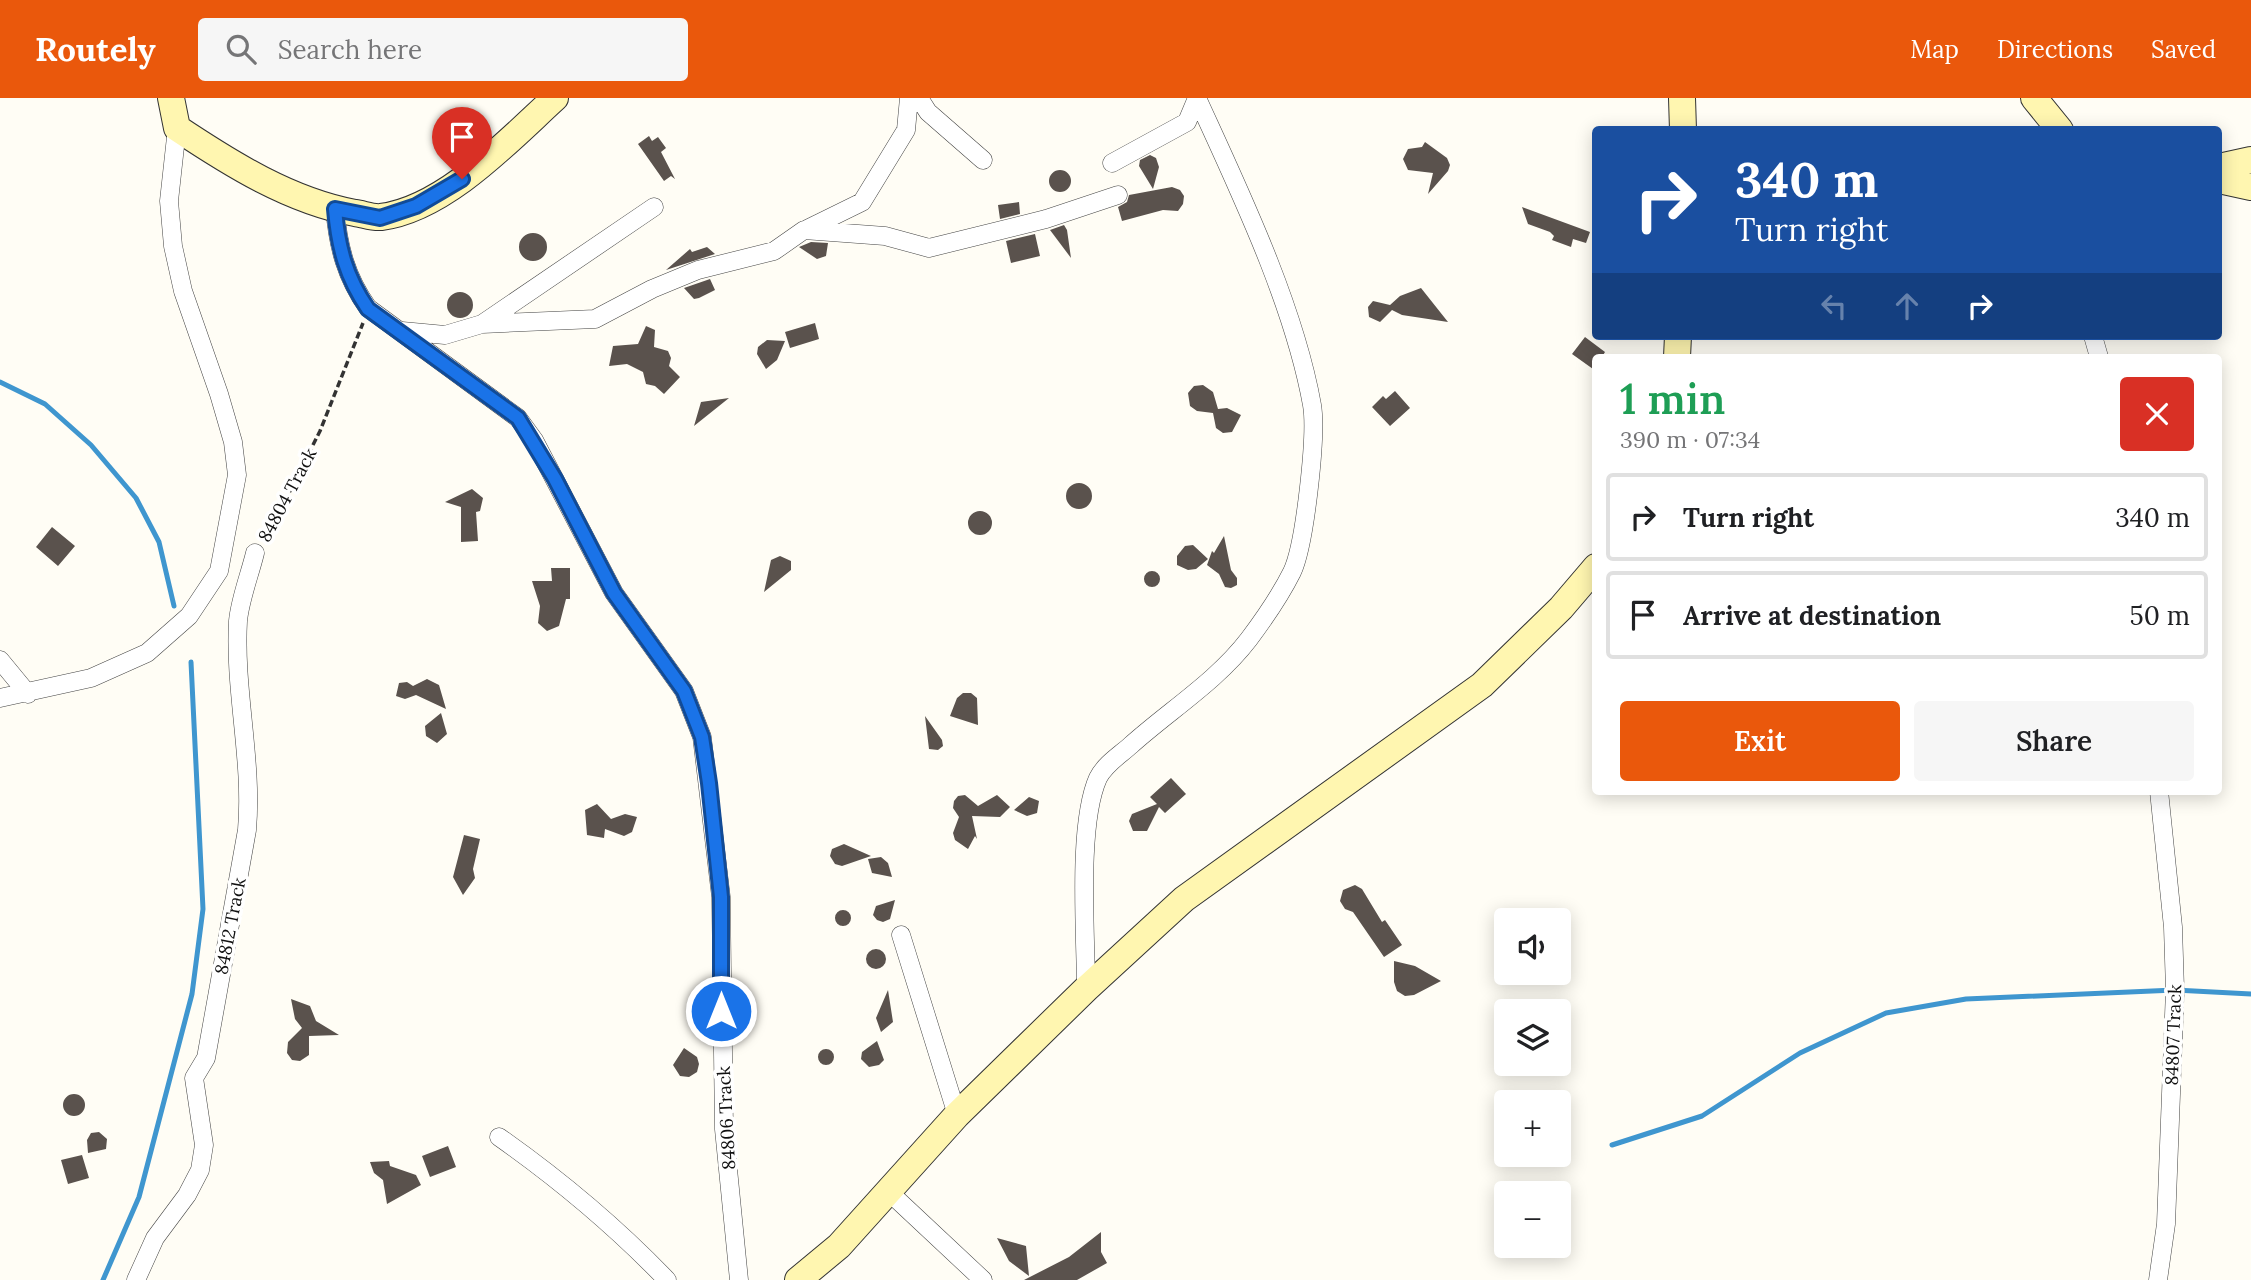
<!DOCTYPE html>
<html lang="en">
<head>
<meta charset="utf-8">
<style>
  body { margin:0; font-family:Lora,serif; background:#f6f6f6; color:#202124; height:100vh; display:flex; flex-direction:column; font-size:26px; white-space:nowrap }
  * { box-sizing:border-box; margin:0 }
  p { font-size:23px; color:#757577 }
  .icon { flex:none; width:38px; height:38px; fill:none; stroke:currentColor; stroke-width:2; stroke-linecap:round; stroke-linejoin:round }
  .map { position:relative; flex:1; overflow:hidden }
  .drawer { position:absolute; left:1592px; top:256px; width:630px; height:441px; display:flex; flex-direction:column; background:#fff; border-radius:7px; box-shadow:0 4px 18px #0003 }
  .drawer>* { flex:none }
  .guide { position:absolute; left:1592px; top:28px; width:630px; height:214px; border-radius:7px; box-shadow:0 4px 18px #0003; background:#1a4fa0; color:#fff; overflow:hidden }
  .controls { position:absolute; left:1494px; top:810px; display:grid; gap:14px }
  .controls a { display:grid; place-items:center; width:77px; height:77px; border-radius:7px; background:#fff; box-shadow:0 4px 18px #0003; font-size:35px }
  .pin { position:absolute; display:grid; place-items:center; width:60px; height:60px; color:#fff; margin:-72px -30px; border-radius:50% 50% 50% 0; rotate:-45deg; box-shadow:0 0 7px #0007 }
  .pin .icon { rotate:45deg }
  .me { position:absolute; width:77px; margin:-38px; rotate:0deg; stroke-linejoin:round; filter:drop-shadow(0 0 5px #0008) }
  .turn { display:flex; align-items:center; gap:24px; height:147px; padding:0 28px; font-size:32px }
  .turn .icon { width:91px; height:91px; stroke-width:2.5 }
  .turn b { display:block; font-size:49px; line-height:60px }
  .lanes { display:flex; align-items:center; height:66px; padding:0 28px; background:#0003; justify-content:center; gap:35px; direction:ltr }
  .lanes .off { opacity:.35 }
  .round { display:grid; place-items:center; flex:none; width:74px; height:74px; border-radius:7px; background:#f6f6f6 }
  .overview { display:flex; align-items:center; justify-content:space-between; height:119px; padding:0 28px }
  h1 { font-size:42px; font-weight:600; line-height:52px; color:#1e9e55 }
  .primary-button { display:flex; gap:14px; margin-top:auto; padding:14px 28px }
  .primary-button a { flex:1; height:80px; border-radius:7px; background:#ea580c; color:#fff; font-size:28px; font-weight:600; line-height:80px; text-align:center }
  .primary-button a+a { background:#f6f6f6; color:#202124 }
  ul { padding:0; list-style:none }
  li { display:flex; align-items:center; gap:21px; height:88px; margin:0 14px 10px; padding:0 14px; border:4px solid #e0e0e0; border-radius:7px }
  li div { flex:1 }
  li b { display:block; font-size:26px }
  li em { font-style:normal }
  header { display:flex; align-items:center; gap:42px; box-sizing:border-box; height:98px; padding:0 35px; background:#ea580c; color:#fff }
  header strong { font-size:33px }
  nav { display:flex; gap:38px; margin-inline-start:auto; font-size:24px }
  .search { width:490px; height:63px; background:#f6f6f6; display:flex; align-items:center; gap:18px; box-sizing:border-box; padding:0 24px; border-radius:7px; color:#757577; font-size:26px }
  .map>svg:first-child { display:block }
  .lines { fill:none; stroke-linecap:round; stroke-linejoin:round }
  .stream { stroke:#3f96cf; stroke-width:5 }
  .building { fill:#5a524d }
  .street-casing { stroke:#444; stroke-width:19 }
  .secondary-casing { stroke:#333; stroke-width:28 }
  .path { stroke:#333; stroke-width:3.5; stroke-dasharray:7 3.5; stroke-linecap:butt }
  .street { stroke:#fff; stroke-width:18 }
  .secondary { stroke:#fff6b0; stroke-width:26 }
  .route-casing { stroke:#114b97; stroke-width:18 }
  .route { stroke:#1a73e8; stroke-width:12 }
  .labels { text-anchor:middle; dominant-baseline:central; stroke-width:7; stroke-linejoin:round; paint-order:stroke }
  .street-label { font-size:18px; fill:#111; stroke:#fff }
</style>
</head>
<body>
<header>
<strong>Routely</strong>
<div class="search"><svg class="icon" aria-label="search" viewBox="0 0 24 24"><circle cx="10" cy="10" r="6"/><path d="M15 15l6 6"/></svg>Search here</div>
<nav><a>Map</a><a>Directions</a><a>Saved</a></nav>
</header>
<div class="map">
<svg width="2251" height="1182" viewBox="0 0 2251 1182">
  <rect width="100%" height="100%" fill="#fffdf5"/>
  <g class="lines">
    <path class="stream" d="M0,284L45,306L91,347L136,400L159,444L174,508
      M1612,1047L1702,1018L1800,955L1886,915L1966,901L2175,892L2251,896
      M103,1182L139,1099L192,896L203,811L191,564"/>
  </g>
  <path class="building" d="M649,38L652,43L658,39L666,50L661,54L675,81L671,78L664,83L638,46Z
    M1425,44L1447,60L1450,67L1448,73L1428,96L1433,75L1408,72L1403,61L1408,51L1422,49Z
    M1150,57L1156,60L1159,69L1153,91L1139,68L1140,62Z
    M1049 83a11 11 0 1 1 22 0a11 11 0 1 1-22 0Z
    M1172,89L1180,92L1184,98L1183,106L1178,113L1163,112L1122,123L1118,109L1127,104L1129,97Z
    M1019,104L1020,116L1000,121L998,107Z
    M1522,109L1590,134L1586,145L1573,141L1571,149L1552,142L1554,138L1550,134L1528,126Z
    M1064,127L1067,132L1071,160L1050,132Z
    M519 149a14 14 0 1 1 28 0a14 14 0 1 1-28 0Z
    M1035,136L1040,158L1011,165L1006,143Z
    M811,144L828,145L826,158L817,161L799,149Z
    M707,149L715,156L666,172L690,151L692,154Z
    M710,181L715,192L699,200L694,201L684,190Z
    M1421,190L1448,224L1402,217L1392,212L1380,224L1369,219L1368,209L1373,203L1390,207L1400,198Z
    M447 207a13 13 0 1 1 26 0a13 13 0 1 1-26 0Z
    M815,225L819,241L790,250L785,234Z
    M646,228L655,232L654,249L668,253L671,260L669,268L680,279L664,296L655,288L646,286L643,274L627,266L609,268L613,248L638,246Z
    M1585,239L1605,254L1602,259H1596L1593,271L1572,256Z
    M767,242L785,243L777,262L766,271L757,256L758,249Z
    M1203,287L1213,294L1218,311L1227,310L1241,317L1232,334L1223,335L1216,330L1213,315L1197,313L1190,308L1188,295L1194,288Z
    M1395,293L1410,310L1390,328L1372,309L1383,298L1386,301Z
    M729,300L694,328L701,304Z
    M1066 398a13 13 0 1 1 26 0a13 13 0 1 1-26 0Z
    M472,391L483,400L480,413L476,414L478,443L461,444V409L445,404Z
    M968 425a12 12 0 1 1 24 0a12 12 0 1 1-24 0Z
    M52,429L75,448L58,468L36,449Z
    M1224,438L1231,472L1237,480V487L1231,490L1225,489L1219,476L1207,467L1212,453L1214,455Z
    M1193,447L1208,461L1196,471L1188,472L1177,467V458L1185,448Z
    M780,458L791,463V472L764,494L771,462Z
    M551,470H570V501H566L559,528L547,533L538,525L540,508L532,483H552Z
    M1144 481a8 8 0 1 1 16 0a8 8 0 1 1-16 0Z
    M427,581L439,587L446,611L416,597L405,601L396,598L399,585L407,584L413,588Z
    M963,595H971L977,600L978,627L950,618L957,600Z
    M441,615L447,636L437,645L426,638L425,628Z
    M925,618L942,642L943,648L938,652L929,651Z
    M1171,680L1186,696L1165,715L1159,709L1147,733H1133L1129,723L1132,716L1157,706L1150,699Z
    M965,697L978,708L997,697L1010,709L1000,719L972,718L977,741L975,738L968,751L955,742L953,735L959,719L953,710L954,703L958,698Z
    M1029,699L1039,703L1037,715L1027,718L1014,712Z
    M597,706L611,721L625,716L637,719L632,734L624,738L605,731L604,740L587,737L585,712Z
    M464,737L480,741L473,771L475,780L463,797L453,779Z
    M844,746L871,758L842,768L835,766L830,758L832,751Z
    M881,759L888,765L892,779L872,775L868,761Z
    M1355,787L1362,791L1382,824L1385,822L1402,847L1384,859L1353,814L1345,811L1340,803L1343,792Z
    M895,802L890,821L883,824L877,822L873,817L876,808Z
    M835 820a8 8 0 1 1 16 0a8 8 0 1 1-16 0Z
    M866 861a10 10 0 1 1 20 0a10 10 0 1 1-20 0Z
    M1394,863L1415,868L1441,883L1414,897L1405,898L1397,893L1394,884Z
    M888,892L893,924L881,934L876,920Z
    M291,901L310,908L316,923L339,937L309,938V957L300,963L292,962L287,955L288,944L302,930L295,921Z
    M877,943L884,962L879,967L869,969L861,961L862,954Z
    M684,950L697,959L699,966L697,974L689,979L680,978L673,967Z
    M818 959a8 8 0 1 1 16 0a8 8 0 1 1-16 0Z
    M63 1007a11 11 0 1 1 22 0a11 11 0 1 1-22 0Z
    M99,1034L107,1041L106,1051L88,1055L87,1042L91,1035Z
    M448,1048L456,1069L430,1079L422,1058Z
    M82,1057L89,1080L68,1086L61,1062Z
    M389,1063L390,1068L416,1077L421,1087L387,1106L383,1082L374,1075L370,1064Z
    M1101,1134V1154L1107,1165L1077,1182H1024L1069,1159Z
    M997,1140L1026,1148L1029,1178L1009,1163Z"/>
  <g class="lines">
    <g class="street-casing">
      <path id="street" d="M919,0L928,14L983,62
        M1112,65L1187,24L1197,0
        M335,111C338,149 346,179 368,210L518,320L534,342L614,495L684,593L702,639L721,799L724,1031L739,1182
        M807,131L862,104L906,32L909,0
        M482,226L595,221L652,191L698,172L774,153L804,132L885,138L929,150L1046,121L1118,97
        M402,233L445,237L482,226L654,109
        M2093,238L2099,259
        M0,562L28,596
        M0,600L91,580L147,555L189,518L219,473L237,377L233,344L219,296L183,193L173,148L169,103L177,30
        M901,837L957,1017
        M1086,891C1086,837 1077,727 1098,680C1105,666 1120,657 1131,647C1170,612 1217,583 1249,541C1264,521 1281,496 1292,474C1305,447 1317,336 1312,307C1294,206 1239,92 1197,0
        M499,1039C560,1082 615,1128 667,1182
        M888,1093L983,1182
        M136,1182L155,1140L187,1097L200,1072L204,1047L194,980L206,960L247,732C253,662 234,593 238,523C240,501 250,476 255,455
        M2158,1182L2166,1126L2175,892L2173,829L2159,693"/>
    </g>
    <g class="secondary-casing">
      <path id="secondary" d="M171,0L177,30C231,66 290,103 355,115C363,116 373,120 381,119C445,111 510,41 555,0
        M1682,0L1683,32
        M2034,0L2060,32
        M2219,69L2251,62
        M2219,82L2251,89
        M1677,259L1678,238
        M798,1182L839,1148L957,1017L1086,891L1184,801L1482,587L1561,510L1596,469"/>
    </g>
    <path class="path" d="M266,441L320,333L363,225"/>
    <use href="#street" class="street"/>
    <use href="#secondary" class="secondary"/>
  </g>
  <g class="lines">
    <g class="route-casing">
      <path id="route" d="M462,81L416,108L380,120L335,111C338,149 346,179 368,211L518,320L555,381L614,495L684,593L702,639L709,685L721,799V913"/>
    </g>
    <use href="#route" class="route"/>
  </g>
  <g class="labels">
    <g class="street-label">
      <text transform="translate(287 397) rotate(-62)">84804 Track</text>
      <text transform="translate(230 828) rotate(-79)">84812 Track</text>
      <text transform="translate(2173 937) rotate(-88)">84807 Track</text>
      <text transform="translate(726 1020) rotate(-93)">84806 Track</text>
    </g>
  </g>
</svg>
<div class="controls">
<a><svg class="icon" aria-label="sound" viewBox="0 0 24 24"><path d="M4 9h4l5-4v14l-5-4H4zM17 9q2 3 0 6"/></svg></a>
<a><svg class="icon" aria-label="layers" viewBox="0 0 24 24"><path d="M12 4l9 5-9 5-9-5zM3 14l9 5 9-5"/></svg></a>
<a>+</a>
<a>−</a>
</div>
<div class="pin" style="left:462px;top:81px;background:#d93025"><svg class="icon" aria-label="arrive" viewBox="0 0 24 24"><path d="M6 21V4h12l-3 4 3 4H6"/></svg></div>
<svg class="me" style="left:721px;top:913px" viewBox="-20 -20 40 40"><circle r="17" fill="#1a73e8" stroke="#fff" stroke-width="3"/><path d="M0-11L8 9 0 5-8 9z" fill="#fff"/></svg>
<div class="guide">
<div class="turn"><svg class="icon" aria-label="right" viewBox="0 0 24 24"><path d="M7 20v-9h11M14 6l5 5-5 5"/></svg><div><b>340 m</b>Turn right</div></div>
<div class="lanes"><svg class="icon off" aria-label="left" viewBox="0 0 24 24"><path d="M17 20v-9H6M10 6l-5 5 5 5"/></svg><svg class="icon off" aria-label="ahead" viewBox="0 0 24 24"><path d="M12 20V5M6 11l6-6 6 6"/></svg><svg class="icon" aria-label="right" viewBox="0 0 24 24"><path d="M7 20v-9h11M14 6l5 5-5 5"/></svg></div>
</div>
<section class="drawer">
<div class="overview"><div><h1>1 min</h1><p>390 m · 07:34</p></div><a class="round" style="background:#d93025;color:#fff"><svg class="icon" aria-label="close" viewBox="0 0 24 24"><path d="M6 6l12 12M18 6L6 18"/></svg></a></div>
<ul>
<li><svg class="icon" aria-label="right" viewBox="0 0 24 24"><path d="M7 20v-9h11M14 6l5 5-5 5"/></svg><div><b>Turn right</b></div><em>340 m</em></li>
<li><svg class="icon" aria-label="arrive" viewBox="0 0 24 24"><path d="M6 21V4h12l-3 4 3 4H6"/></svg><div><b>Arrive at destination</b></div><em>50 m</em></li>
</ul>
<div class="primary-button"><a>Exit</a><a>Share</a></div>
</section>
</div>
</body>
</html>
